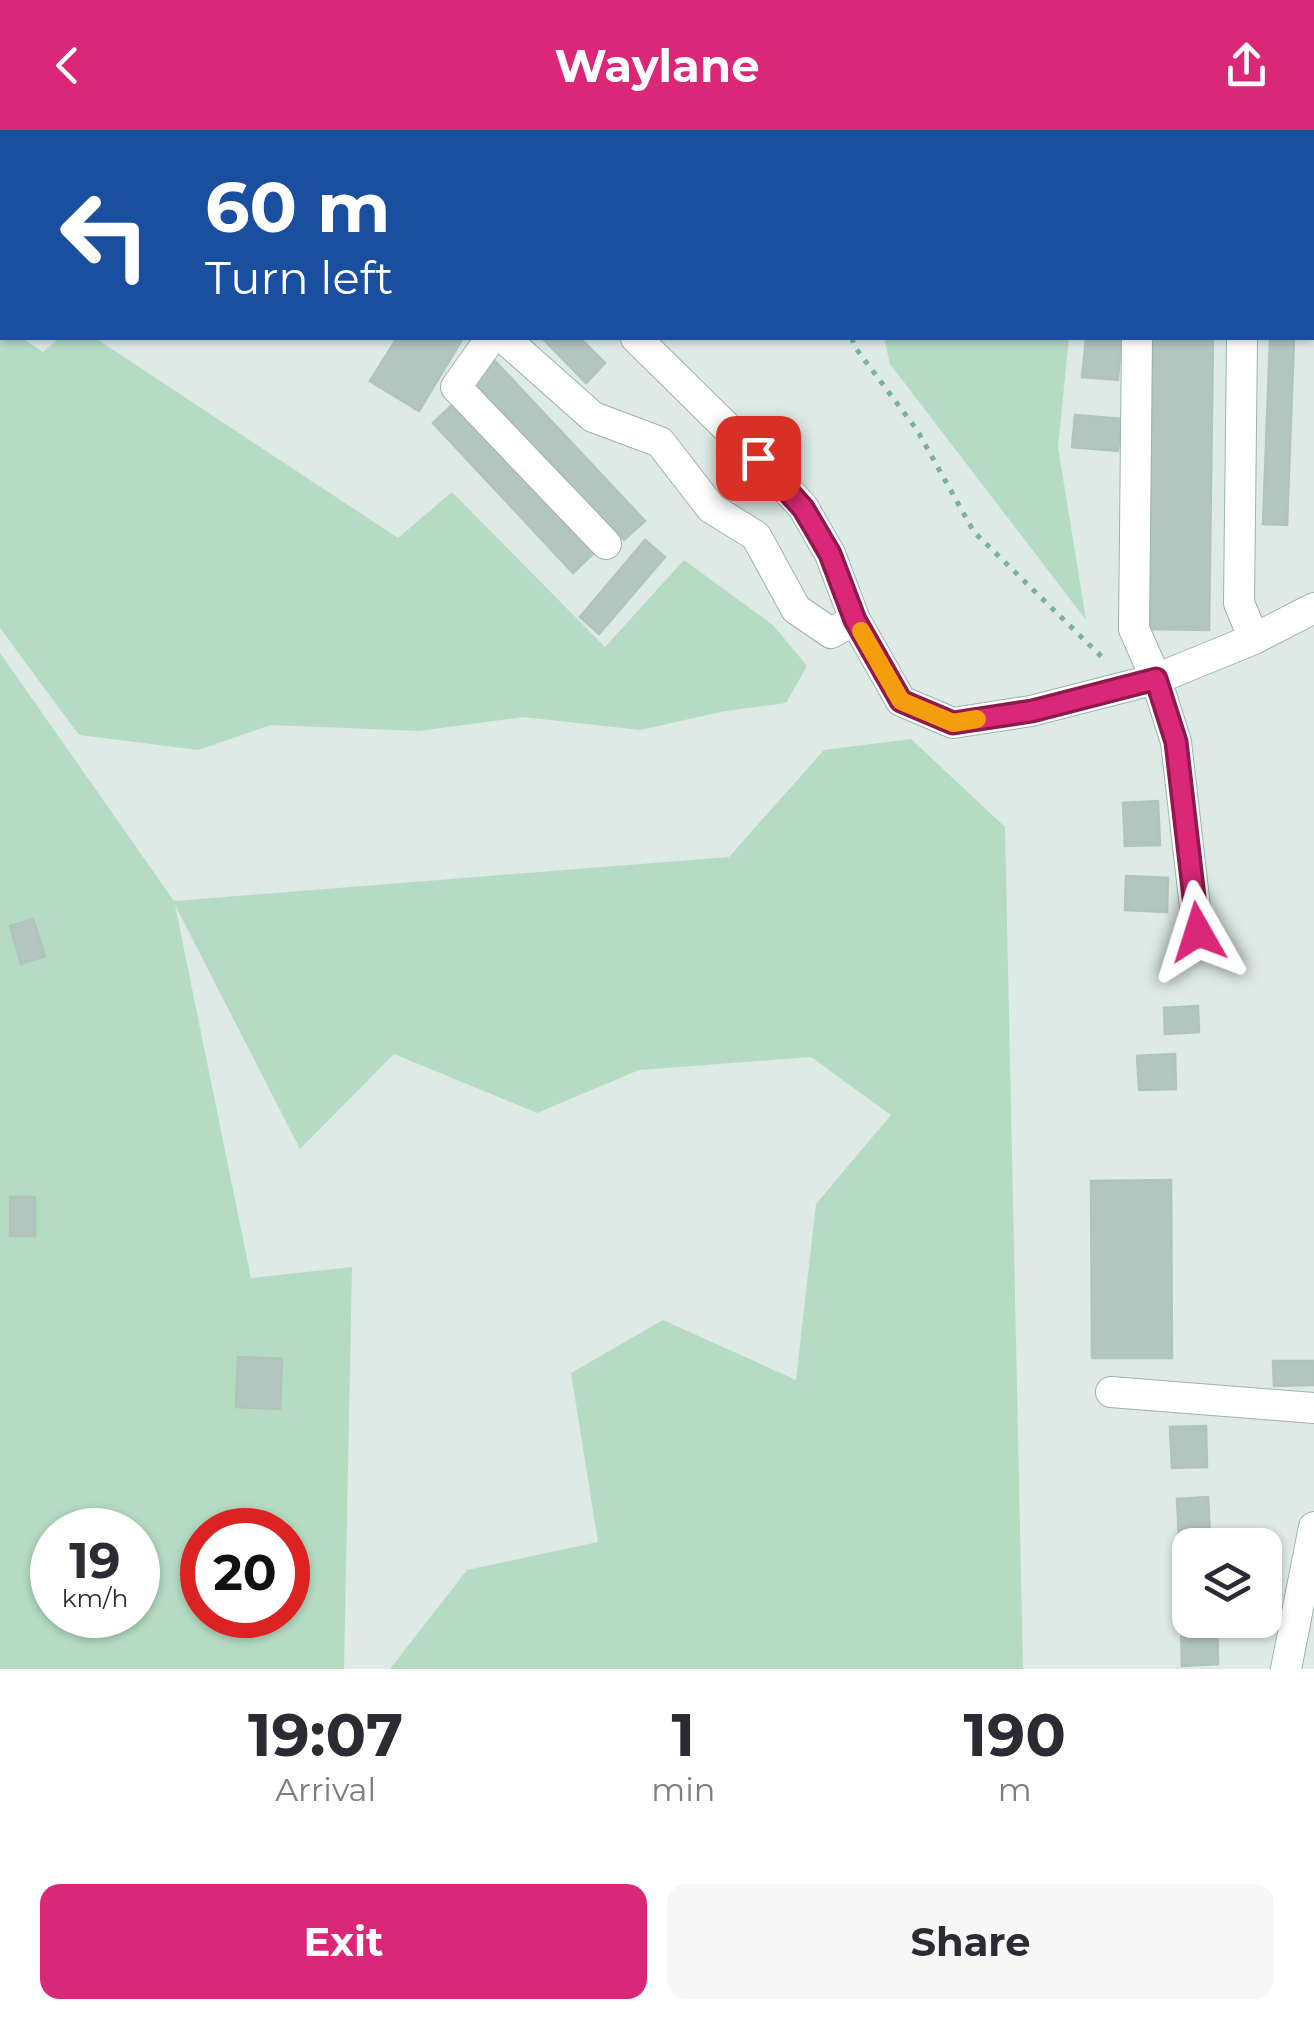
<!DOCTYPE html>
<html lang="en">
<head>
<meta charset="utf-8">
<style>
  body { margin:0; font-family:Montserrat,sans-serif; background:#f7f7f7; color:#2b2b33; height:100vh; display:flex; flex-direction:column; font-size:38px; white-space:nowrap }
  * { box-sizing:border-box; margin:0 }
  p { font-size:32px; color:#7c7c81 }
  .icon { flex:none; width:55px; height:55px; fill:none; stroke:currentColor; stroke-width:2; stroke-linecap:round; stroke-linejoin:round }
  .map { position:relative; height:1539px; overflow:hidden }
  .details { display:flex; flex-direction:column; background:#fff; flex:1 }
  .details>* { flex:none }
  .hud { position:absolute; left:0px; top:0px; width:1315px; height:210px; box-shadow:0 2px 8px #0004; background:#1a4fa0; color:#fff; overflow:hidden }
  .tools { position:absolute; left:1172px; top:1398px; display:grid; gap:20px }
  .tools a { display:grid; place-items:center; width:110px; height:110px; border-radius:20px; background:#fff; box-shadow:0 2px 8px #0004; font-size:50px }
  .speed { position:absolute; left:30px; top:1378px; display:flex; gap:20px; font-size:50px; font-weight:700; text-align:center }
  .speed>* { display:grid; place-content:center; width:130px; height:130px; border-radius:50%; background:#fff; box-shadow:0 2px 8px #0004; line-height:1 }
  .speed small { font-size:25px; font-weight:400 }
  .speed .limit { border:15px solid #d22; background:#fff; color:#111 }
  .pin { position:absolute; display:grid; place-items:center; width:85px; height:85px; color:#fff; margin:-42px; border-radius:20px; box-shadow:0 5px 15px #0006 }
  .me { position:absolute; width:110px; margin:-55px; rotate:354deg; stroke-linejoin:round; filter:drop-shadow(0 0 8px #0008) }
  .turn { display:flex; align-items:center; gap:35px; height:210px; padding:0 40px; font-size:45px }
  .turn .icon { width:130px; height:130px; stroke-width:2.5 }
  .turn b { display:block; font-size:70px; line-height:85px }
  .eta { display:flex; justify-content:space-evenly; align-items:center; height:170px; text-align:center }
  .eta b { font-size:60px; font-weight:700; line-height:70px }
  .primary-button { display:flex; gap:20px; margin-top:auto; padding:20px 40px }
  .primary-button a { flex:1; height:115px; border-radius:20px; background:#db2777; color:#fff; font-size:40px; font-weight:700; line-height:115px; text-align:center }
  .primary-button a+a { background:#f7f7f7; color:#2b2b33 }
  header { display:flex; justify-content:space-between; align-items:center; height:130px; padding:0 40px; background:#db2777; color:#fff; font-size:45px; font-weight:700 }
  .map>svg:first-child { display:block }
  .green { fill:#b5dcc3; fill-rule:evenodd }
  .building { fill:#b3c5bf; stroke:#b0c3bd; stroke-width:2.5 }
  .lines { fill:none; stroke-linecap:round; stroke-linejoin:round }
  .minor-casing { stroke:#a0b2ad; stroke-width:32 }
  .path { stroke:#7cafa4; stroke-width:5; stroke-dasharray:5 8; stroke-linecap:butt }
  .minor { stroke:#fff; stroke-width:30 }
  .route-casing { stroke:#8e194d; stroke-width:25 }
  .route { stroke:#db2777; stroke-width:18 }
  .slow { stroke:#f59e0b; stroke-width:18 }
</style>
</head>
<body>
<header><svg class="icon" aria-label="back" viewBox="0 0 24 24"><path d="M15 5l-7 7 7 7"/></svg>Waylane<svg class="icon" aria-label="share" viewBox="0 0 24 24"><path d="M12 15V3M7 8l5-5 5 5M5 13v7h14v-7"/></svg></header>
<div class="map">
<svg width="1314" height="1539" viewBox="0 0 1314 1539">
  <rect width="100%" height="100%" fill="#ddeae5"/>
  <path class="green" d="M843,0H1090L843,2Z
    M0,192L2,208H22L43,222L59,208H95L398,408L452,362L605,517L684,430L773,495L807,536L786,573L725,581L640,600L523,587L419,601L271,595L198,620L79,605L0,498Z
    M884,208H1069L1058,317L1086,490L890,234Z
    M0,523L174,771L729,727L824,620L911,609L1005,697L1023,1539H390L467,1440L598,1412L571,1243L663,1190L796,1250L816,1074L891,985L811,927L639,940L537,983L394,924L300,1019L175,775L251,1148L352,1137L344,1539H0ZM52,1400H138V1485H52ZM202,1400H288V1485H202Z"/>
  <path class="building" d="M397,208H463L419,281L370,251Z
    M542,208H580L605,233L586,253Z
    M1086,208H1121L1118,250L1082,247Z
    M1153,208H1213L1209,500L1150,499Z
    M1270,208H1294L1287,395L1263,394Z
    M495,231L645,391L624,410L473,253Z
    M454,273L594,423L573,443L433,293Z
    M1075,285L1121,289L1118,321L1072,317Z
    M645,410L665,427L599,504L580,487Z
    M1158,671L1160,715L1125,716L1123,673Z
    M1126,746L1168,748L1167,782L1125,780Z
    M33,789L45,826L21,834L10,796Z
    M1198,876L1199,902L1165,904L1164,878Z
    M1175,924L1176,959L1139,960L1137,926Z
    M1171,1050L1172,1228H1092L1091,1051Z
    M10,1067H35V1106H10Z
    M238,1227L282,1229L280,1279L236,1277Z
    M1273,1231H1314V1255L1274,1256Z
    M1206,1296L1207,1337L1172,1338L1170,1297Z
    M1208,1367L1210,1407L1179,1409L1177,1369Z
    M1190,1434V1475L1177,1476L1176,1435Z
    M1217,1493L1218,1534L1182,1536L1181,1495Z"/>
  <g class="lines">
    <g class="minor-casing">
      <path id="minor" d="M65,0L67,2
        M262,0L273,2
        M1157,2V0
        M1244,2V0
        M0,114L2,116
        M491,208L456,257L606,414
        M504,208L593,287L660,312L711,378L756,406L796,479L831,503L855,490
        M636,208L758,328L803,377L830,424L855,490L901,571L953,593L1031,581L1156,549L1254,509L1314,478
        M1137,208L1134,499L1156,549L1176,612L1198,803
        M1242,208L1239,473L1254,509
        M1111,1262L1314,1278
        M1286,1539L1314,1397"/>
    </g>
    <path class="path" d="M817,0L818,2
      M852,208L854,216L917,300L974,402L1107,532"/>
    <use href="#minor" class="minor"/>
  </g>
  <g class="lines">
    <g class="route-casing">
      <path id="route" d="M758,328L803,378L816,400L830,424L855,490L901,571L953,593L1032,581L1156,549L1176,612L1198,802"/>
    </g>
    <use href="#route" class="route"/>
    <path class="slow" d="M861,501L901,571L953,593L977,589"/>
  </g>
</svg>
<div class="tools">
<a><svg class="icon" aria-label="layers" viewBox="0 0 24 24"><path d="M12 4l9 5-9 5-9-5zM3 14l9 5 9-5"/></svg></a>
</div>
<div class="speed"><div>19<small>km/h</small></div><div class="limit">20</div></div>
<div class="pin" style="left:758px;top:328px;background:#d93025"><svg class="icon" aria-label="arrive" viewBox="0 0 24 24"><path d="M6 21V4h12l-3 4 3 4H6"/></svg></div>
<svg class="me" style="left:1198px;top:802px" viewBox="-20 -20 40 40"><path d="M0-17L14 15 0 8-14 15z" fill="#db2777" stroke="#fff" stroke-width="4"/></svg>
<div class="hud">
<div class="turn"><svg class="icon" aria-label="left" viewBox="0 0 24 24"><path d="M17 20v-9H6M10 6l-5 5 5 5"/></svg><div><b>60 m</b>Turn left</div></div>
</div>
</div>
<section class="details">
<div class="eta">
<div><b>19:07</b><p>Arrival</p></div>
<div><b>1</b><p>min</p></div>
<div><b>190</b><p>m</p></div>
</div>
<div class="primary-button"><a>Exit</a><a>Share</a></div>
</section>
</body>
</html>
